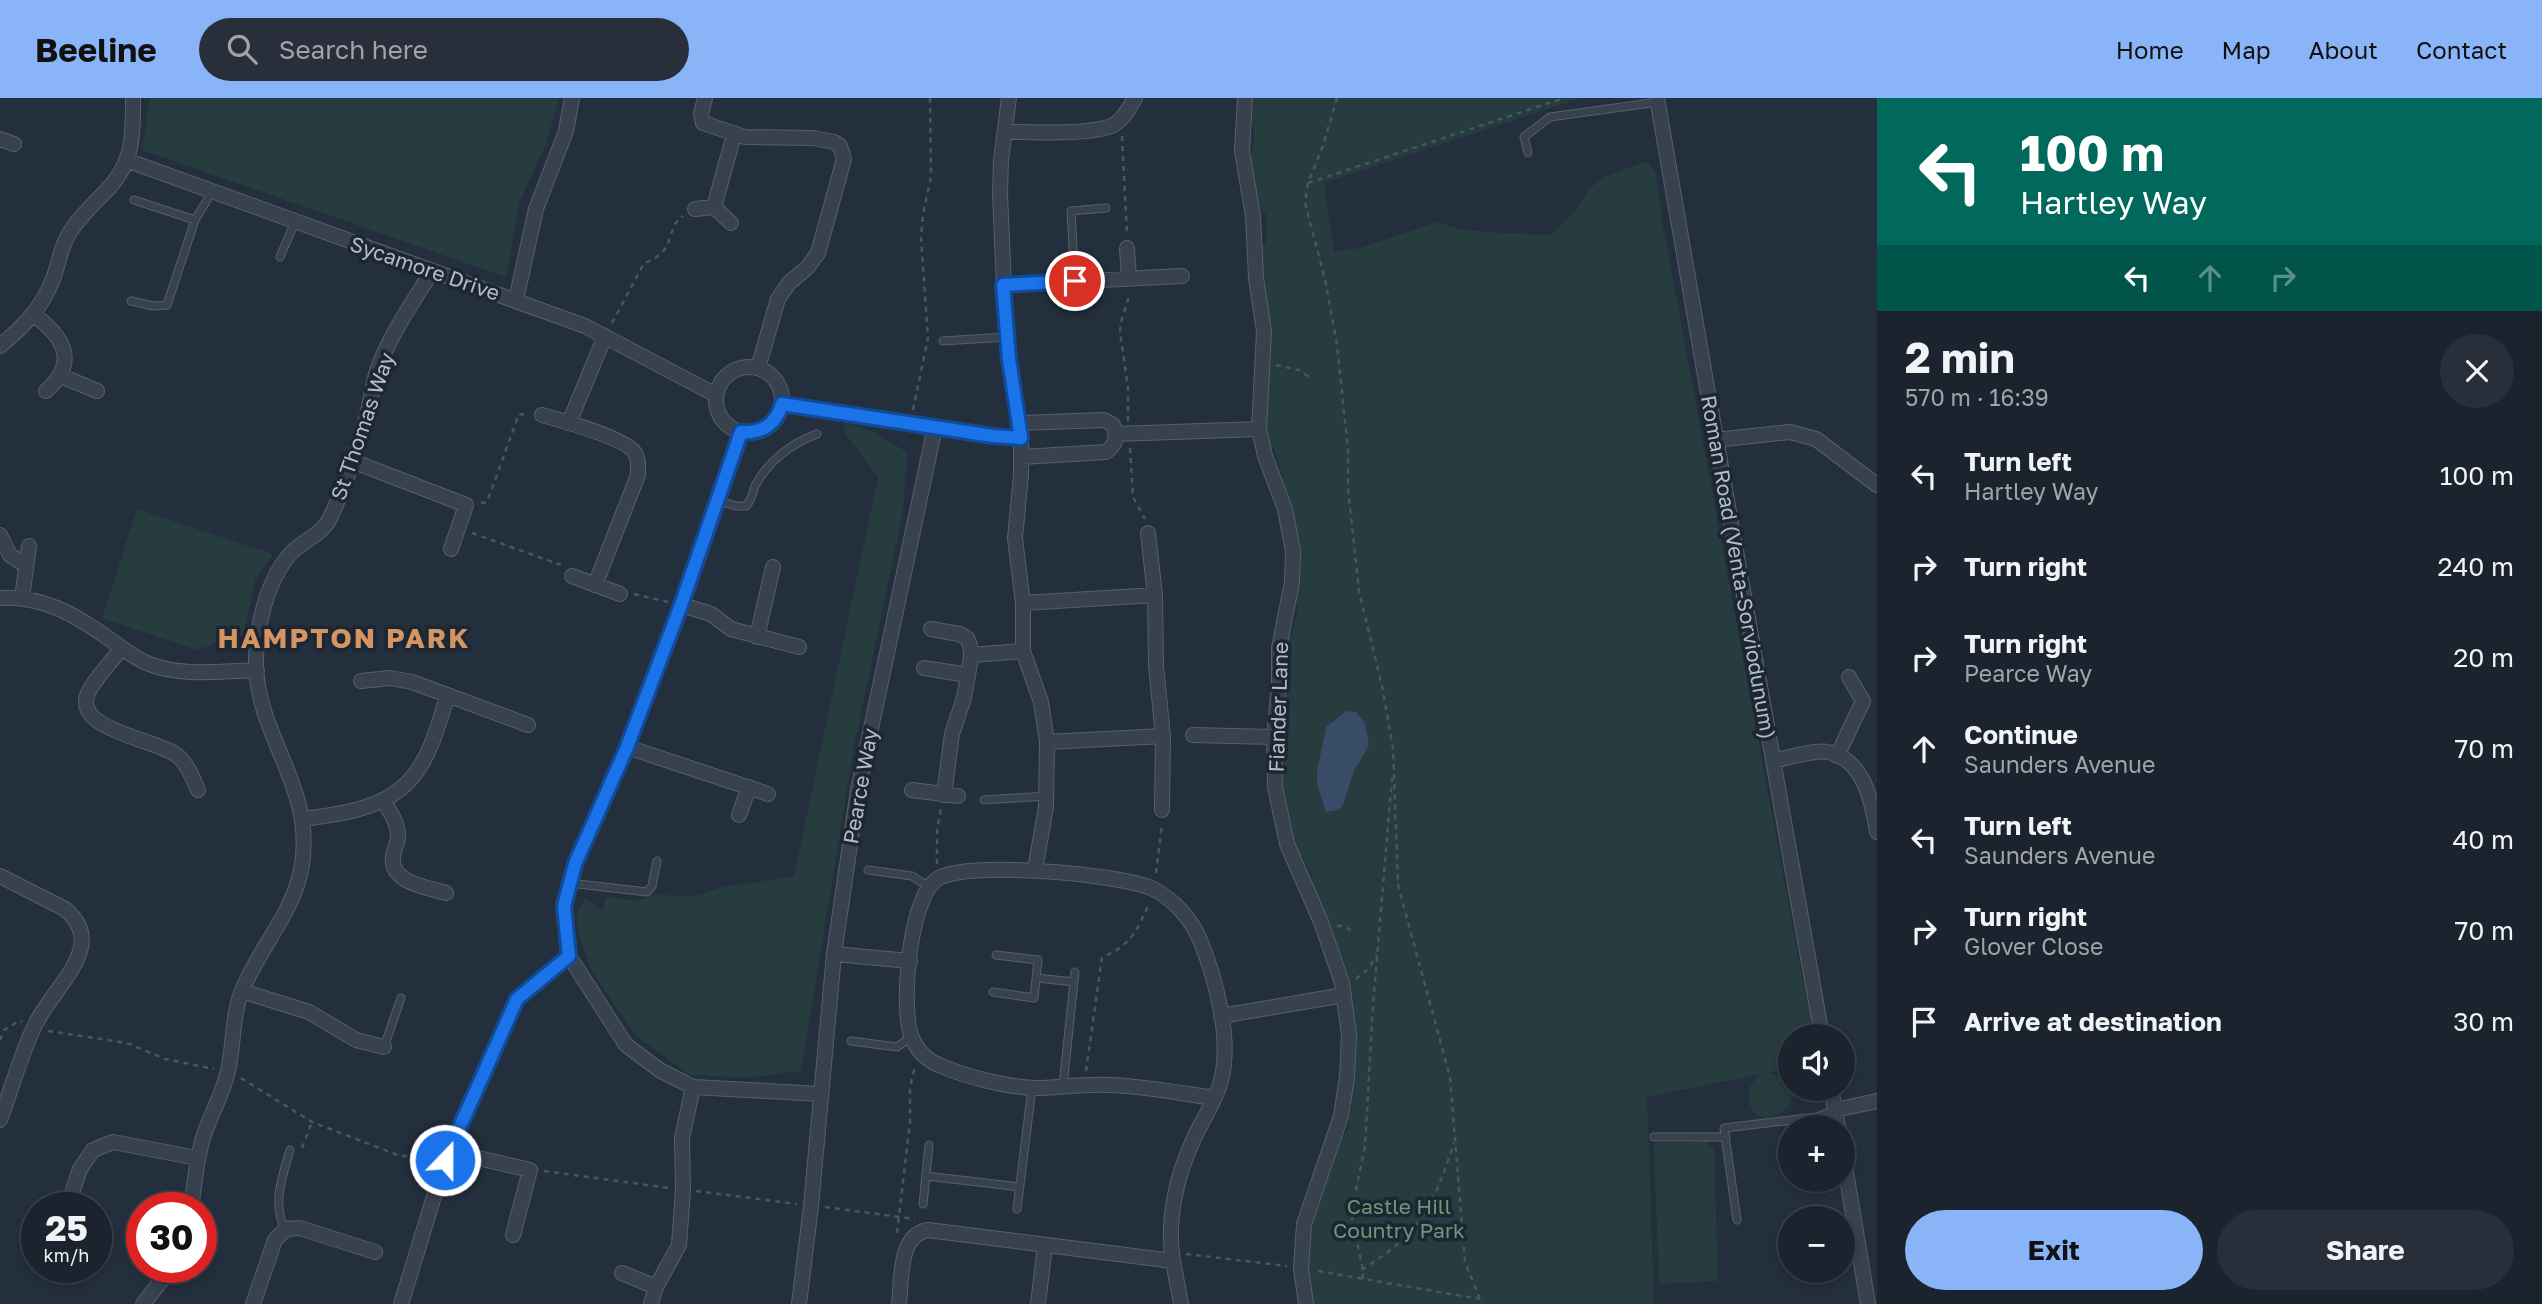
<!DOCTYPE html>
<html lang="en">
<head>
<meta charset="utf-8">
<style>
  body { margin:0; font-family:"Golos Text",sans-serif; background:#282f3a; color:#f1f3f6; height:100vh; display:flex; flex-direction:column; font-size:26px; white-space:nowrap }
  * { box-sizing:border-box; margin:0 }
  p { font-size:23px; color:#a0a4aa }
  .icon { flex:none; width:38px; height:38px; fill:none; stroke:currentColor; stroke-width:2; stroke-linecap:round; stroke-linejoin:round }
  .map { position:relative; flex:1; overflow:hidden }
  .sheet { display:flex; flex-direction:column; background:#1b232e; width:665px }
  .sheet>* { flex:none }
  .top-card { background:#00695c; color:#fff; overflow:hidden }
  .buttons { position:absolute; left:1778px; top:926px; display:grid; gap:14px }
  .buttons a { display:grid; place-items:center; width:77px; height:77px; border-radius:50%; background:#1b232e; box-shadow:0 4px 10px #0003,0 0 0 2px #39404a; font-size:35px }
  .speed { position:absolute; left:21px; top:1094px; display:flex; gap:14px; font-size:35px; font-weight:700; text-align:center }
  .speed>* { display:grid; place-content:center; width:91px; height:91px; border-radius:50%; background:#1b232e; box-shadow:0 4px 10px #0003,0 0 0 2px #39404a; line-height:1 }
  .speed small { font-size:18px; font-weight:400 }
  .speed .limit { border:10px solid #d22; background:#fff; color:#111 }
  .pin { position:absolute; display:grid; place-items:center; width:60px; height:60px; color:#fff; margin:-30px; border:4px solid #fff; border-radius:50%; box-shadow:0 2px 7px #0007 }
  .me { position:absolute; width:77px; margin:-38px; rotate:22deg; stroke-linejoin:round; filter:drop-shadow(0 0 5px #0008) }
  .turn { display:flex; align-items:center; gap:24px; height:147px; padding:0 28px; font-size:32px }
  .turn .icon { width:91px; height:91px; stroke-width:2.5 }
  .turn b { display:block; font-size:49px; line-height:60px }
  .lanes { display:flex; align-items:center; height:66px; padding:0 28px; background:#0003; justify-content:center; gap:35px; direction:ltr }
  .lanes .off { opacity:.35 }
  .round { display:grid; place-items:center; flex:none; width:74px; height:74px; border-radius:37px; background:#282f3a }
  .headline { display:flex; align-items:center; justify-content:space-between; height:119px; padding:0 28px }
  h1 { font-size:42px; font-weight:700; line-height:52px }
  .button { display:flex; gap:14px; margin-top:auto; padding:14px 28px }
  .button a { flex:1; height:80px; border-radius:42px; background:#8ab4f8; color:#111; font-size:28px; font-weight:700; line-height:80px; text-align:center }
  .button a+a { background:#282f3a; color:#f1f3f6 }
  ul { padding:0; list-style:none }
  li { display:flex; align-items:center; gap:21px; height:91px; padding:0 28px }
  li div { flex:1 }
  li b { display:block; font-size:26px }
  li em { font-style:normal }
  header { display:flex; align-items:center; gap:42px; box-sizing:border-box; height:98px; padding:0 35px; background:#8ab4f8; color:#111 }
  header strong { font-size:33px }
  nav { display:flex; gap:38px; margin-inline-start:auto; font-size:24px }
  .search { width:490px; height:63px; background:#282f3a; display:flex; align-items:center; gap:18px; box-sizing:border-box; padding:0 24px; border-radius:38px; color:#a0a4aa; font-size:26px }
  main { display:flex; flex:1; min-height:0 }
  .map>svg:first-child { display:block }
  .green { fill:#263c3f }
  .water { fill:#394c67 }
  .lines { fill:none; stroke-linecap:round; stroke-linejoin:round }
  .service-casing { stroke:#565f6c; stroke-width:9 }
  .minor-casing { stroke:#565f6c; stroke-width:16 }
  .path { stroke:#44595c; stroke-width:2.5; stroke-dasharray:5 5; stroke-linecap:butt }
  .service { stroke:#38414e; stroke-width:7 }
  .minor { stroke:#38414e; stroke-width:14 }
  .route-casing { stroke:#114b97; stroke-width:18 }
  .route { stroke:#1a73e8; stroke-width:12 }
  .labels { text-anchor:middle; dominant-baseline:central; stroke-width:7; stroke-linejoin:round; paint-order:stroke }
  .street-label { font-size:21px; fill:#b4bcc9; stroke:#1d2633 }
  .park-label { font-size:21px; fill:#6b9a76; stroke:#1d2633 }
  .district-label { font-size:28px; font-weight:bold; letter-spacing:2px; fill:#d59563; stroke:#1d2633 }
</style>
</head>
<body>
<header>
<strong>Beeline</strong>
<div class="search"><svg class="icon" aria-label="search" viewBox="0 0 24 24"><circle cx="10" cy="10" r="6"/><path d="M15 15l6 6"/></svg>Search here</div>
<nav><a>Home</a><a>Map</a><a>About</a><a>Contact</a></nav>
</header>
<main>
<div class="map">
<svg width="1877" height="1206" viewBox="0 0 1877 1206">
  <rect width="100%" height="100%" fill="#242f3e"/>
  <path class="green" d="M150,0H559L546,46L519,105L506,179L142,52Z
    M1251,0H1581L1324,85L1334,154L1360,150L1438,124L1459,131L1485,134L1550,137L1574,114L1589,91L1604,79L1647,63L1656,75L1662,122L1813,938H1790V970L1769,975C1827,987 1761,1049 1749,1003C1746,990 1753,983 1761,976L1647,999L1654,1206H1311C1300,1138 1319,1100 1341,1037L1347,1033L1352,1007L1349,1001L1354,941L1310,786L1313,780L1302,758L1295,754L1281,692V634L1285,608L1284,540L1292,536L1298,508L1294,500L1280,384L1283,379L1274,350L1266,346L1265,307L1271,240L1262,185L1260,150L1266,144V116L1257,110L1248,62C1256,53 1256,31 1249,21Z
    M846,325L873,334L907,354L903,414L855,644L801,973L747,980L690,977L636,938L592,874L579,837L576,818L585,800L602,813L606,799L637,803L656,797L695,798L723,789L794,778L878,379L843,333Z
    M137,411L273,456L256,480L243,536L197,552L102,520Z
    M1707,1044L1714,1052L1718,1183L1659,1186L1654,1045Z"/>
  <path class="water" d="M1347,613L1356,614L1365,625L1369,647L1354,673L1343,707L1338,712L1326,714L1317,686V673L1323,645L1326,629Z"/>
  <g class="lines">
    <g class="service-casing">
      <path id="service" d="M1528,55L1524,39L1550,19L1658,4
        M134,102L195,122
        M280,159L295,124
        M1075,183L1071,113L1106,110
        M131,203L153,208L167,207L195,122L212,94
        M943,243L1006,239
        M720,403L736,408H746C752,402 752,396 755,388C768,363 792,345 817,336
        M984,702L1046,698
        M868,772L912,778L929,789
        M570,785L647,794L652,788L657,763
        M1037,880L1074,884
        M993,894L1034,900L1038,862L996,857
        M851,943L897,949L911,939
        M384,949L401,900
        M1063,988L1075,874
        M1654,1039H1726
        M926,1078L1020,1089
        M923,1106L929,1047
        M1017,1111L1032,990
        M1737,1122L1724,1030L1817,1019L1835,1012
        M285,1132C272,1104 282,1080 290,1052"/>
    </g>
    <g class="minor-casing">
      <path id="minor" d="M705,0L701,16L703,25L745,39L813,40L834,44L840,48L844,61L818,155L807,170L789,185L778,201L758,270
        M1009,0L1001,62L1000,95L1006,237L1021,340V377L1015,440L1023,505V553L1041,604L1047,644L1046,709L1035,772
        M1245,0L1242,53L1253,118L1256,180L1264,233L1259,331L1265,358L1285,411L1293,453L1292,484L1279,550V588L1274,639L1275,689L1287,746L1321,824L1342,885L1349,937L1347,979L1341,1018L1304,1126L1301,1170L1306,1206
        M1657,0C1710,313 1767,625 1822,938
        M1005,33C1027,35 1098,37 1115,26C1124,20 1130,9 1135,0
        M0,41L14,46
        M126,62L585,228L716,297
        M695,111L714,109
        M731,125L714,109L734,37
        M1127,150L1129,180
        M1003,187L1182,178
        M516,202L536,111L566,33L572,0
        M34,217C64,239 79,264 46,293
        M0,248C23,229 42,210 53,181C59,166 60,150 69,136C78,120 92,108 104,95C134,66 133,38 133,0
        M716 302a33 33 0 1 1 66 0a33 33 0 1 1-66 0Z
        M61,278L97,293
        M781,306L993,338L1021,340
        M542,317C560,322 626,340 635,355C639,361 638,370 638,377L595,487
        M569,325L605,238
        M1020,325L1104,322L1113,327C1118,338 1116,347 1106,354L1022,359
        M742,334L682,507L627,649L575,766L563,808L569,858L626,947L661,973L693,989L821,996
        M1116,336L1259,331
        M1715,342L1790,334L1816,341L1877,387
        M352,363L466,407L451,451
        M1148,435L1155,497
        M0,437L10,457L25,467
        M572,478L620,496
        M0,500C43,498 74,516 108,540C122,550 134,560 149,566C182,579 222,573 257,572
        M22,500L29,448
        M1023,505L1155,497L1156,568L1163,638L1162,712
        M682,507L711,516L731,531L799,549
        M757,539L773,469
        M122,550C111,564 97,578 89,593C69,633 160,641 179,659C188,667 193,681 198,692
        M971,557L1023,553
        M924,570L968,577C970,564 974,553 967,540L959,536L931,531
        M361,583L390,580L412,584L528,627
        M1193,637L1274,639
        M1047,644L1163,638
        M627,649L768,696
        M1837,658L1863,603L1849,579
        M1773,663C1787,660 1816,651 1828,654C1864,661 1872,704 1877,734
        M912,692L958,698
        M944,697L952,636L964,600L968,577
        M383,702C389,713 398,724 398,737C398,745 394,751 393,758C389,785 427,789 446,795
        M739,717L749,689
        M303,721C347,715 396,710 421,667C434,646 440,620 448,597
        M0,778L65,811C77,821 84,834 81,849C76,874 48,901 36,925C21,955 12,990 0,1022
        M834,856L910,863
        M242,893L309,914L356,942L384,949
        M1221,918L1344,897
        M1831,990L1838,1029
        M1835,1012L1877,1003
        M448,1053L530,1072L513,1137
        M1843,1056L1868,1206
        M67,1110L80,1071L93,1052L113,1044L197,1060
        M191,1110C195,1085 196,1061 204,1037C211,1016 223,995 228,973C234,946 232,916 243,890C261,848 295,812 302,767C314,689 259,641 256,569C255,533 266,483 291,455C303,442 322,437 330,420C345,389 356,354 366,321C371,304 372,286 378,270C391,235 413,204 432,173
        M1173,1163C1166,1121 1177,1076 1195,1038C1203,1021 1216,1002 1221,983C1232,941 1216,881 1200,842C1192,822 1172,799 1151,790C1118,776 965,762 937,781C909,800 900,910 912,940C917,953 927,962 939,967C966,979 1013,991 1042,990C1064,989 1086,986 1109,987C1144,988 1179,995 1214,1000
        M622,1175L656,1189
        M143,1206L172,1169
        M253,1206L275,1142L286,1131L300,1130L375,1154
        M401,1206L448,1053L517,901L569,858
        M651,1206L656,1189L679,1147L683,1092L682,1040L693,989
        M799,1206L811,1108L834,856L858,692L935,329
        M899,1206C902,1182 898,1137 928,1132L1173,1163L1181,1206
        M1038,1206L1045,1148"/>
    </g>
    <path class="path" d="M1337,0L1323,48L1308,85L1305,105L1325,181L1337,247L1348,352V391L1359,493L1382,588L1393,650L1398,787L1450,979L1465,1164L1482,1206
      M1122,38L1127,136
      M1308,85L1564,0
      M612,225L644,165C678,154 664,131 683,118
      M1276,267L1299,272L1309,279
      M913,312L928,240L921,140L923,116L931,79L930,0
      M1128,323V290L1120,234L1121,224L1130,195
      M1130,350L1133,399L1145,421
      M481,405L487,404L519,316L528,317
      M472,435L561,467
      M634,496L668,504
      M937,766V733L941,710
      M1156,775L1162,726
      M1337,828H1343L1353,833
      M1356,881L1368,871L1377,857
      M48,933L127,945L165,961L214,971
      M0,942L4,932L19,923L22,924
      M1086,973L1102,859C1131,848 1137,832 1149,806
      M241,980L312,1024L400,1058H432
      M302,1050L312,1024
      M544,1073L669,1090
      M696,1093L797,1106
      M825,1109L915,1121
      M897,1135L910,1024V989L915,968
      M1186,1156L1287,1168
      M1362,1172C1381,1159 1404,1144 1417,1126C1435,1103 1445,1071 1454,1045
      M1318,1173L1480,1201
      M1363,1181L1362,1166L1352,1124L1353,1107L1365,1048L1373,907L1392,680"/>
    <use href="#service" class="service"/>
    <use href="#minor" class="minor"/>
  </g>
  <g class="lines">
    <g class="route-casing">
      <path id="route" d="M445,1062L517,901L569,858L564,808L575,766L627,649L681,507L741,334C762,336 776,326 782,306L993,338L1021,340L1009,261L1003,187L1075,183"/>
    </g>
    <use href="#route" class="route"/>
  </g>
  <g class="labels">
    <g class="street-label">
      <text transform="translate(425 170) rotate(19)">Sycamore Drive</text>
      <text transform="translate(362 328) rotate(-71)">St Thomas Way</text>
      <text transform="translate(1739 469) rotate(80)">Roman Road (Venta-Sorviodunum)</text>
      <text transform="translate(1278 609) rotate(-88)">Fiander Lane</text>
      <text transform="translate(860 688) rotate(-80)">Pearce Way</text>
    </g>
    <g class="park-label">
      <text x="1399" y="1108">Castle Hill<tspan x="1399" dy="24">Country Park</tspan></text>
    </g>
    <g class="district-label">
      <text x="344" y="539">HAMPTON PARK</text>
    </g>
  </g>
</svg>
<div class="buttons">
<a><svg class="icon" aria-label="sound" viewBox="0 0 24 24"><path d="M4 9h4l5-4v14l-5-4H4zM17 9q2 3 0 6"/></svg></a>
<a>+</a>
<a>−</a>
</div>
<div class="speed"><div>25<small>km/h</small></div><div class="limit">30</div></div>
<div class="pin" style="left:1075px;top:183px;background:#d93025"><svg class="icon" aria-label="arrive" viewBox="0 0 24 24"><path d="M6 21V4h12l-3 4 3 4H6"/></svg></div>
<svg class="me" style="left:445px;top:1062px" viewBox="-20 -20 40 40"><circle r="17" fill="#1a73e8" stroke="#fff" stroke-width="3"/><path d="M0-11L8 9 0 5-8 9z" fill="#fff"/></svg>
</div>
<section class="sheet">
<div class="top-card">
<div class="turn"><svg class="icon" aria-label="left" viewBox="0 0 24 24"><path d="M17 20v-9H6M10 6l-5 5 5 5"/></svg><div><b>100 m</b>Hartley Way</div></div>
<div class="lanes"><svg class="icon" aria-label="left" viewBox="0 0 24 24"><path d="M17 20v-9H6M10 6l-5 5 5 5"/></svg><svg class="icon off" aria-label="ahead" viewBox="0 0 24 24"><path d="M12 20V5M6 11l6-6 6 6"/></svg><svg class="icon off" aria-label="right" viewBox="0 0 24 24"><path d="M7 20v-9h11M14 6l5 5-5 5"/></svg></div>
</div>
<div class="headline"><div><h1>2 min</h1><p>570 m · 16:39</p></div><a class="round"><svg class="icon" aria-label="close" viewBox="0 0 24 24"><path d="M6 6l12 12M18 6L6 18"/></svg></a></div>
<ul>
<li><svg class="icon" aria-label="left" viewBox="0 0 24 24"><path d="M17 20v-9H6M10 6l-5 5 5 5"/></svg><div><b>Turn left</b><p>Hartley Way</p></div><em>100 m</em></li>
<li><svg class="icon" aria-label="right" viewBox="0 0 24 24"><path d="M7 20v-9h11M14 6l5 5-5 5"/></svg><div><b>Turn right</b></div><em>240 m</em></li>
<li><svg class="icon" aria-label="right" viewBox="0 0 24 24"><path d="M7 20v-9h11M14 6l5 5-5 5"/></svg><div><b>Turn right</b><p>Pearce Way</p></div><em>20 m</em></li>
<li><svg class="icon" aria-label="ahead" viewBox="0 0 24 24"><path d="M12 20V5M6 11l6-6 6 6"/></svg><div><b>Continue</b><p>Saunders Avenue</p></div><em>70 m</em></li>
<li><svg class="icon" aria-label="left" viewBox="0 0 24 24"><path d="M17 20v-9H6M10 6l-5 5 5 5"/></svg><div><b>Turn left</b><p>Saunders Avenue</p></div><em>40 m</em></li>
<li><svg class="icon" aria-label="right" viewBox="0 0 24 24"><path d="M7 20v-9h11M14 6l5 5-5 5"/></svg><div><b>Turn right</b><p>Glover Close</p></div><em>70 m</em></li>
<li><svg class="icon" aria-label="arrive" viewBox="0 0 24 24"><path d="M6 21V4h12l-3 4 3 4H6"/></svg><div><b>Arrive at destination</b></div><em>30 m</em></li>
</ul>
<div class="button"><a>Exit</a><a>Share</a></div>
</section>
</main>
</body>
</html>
